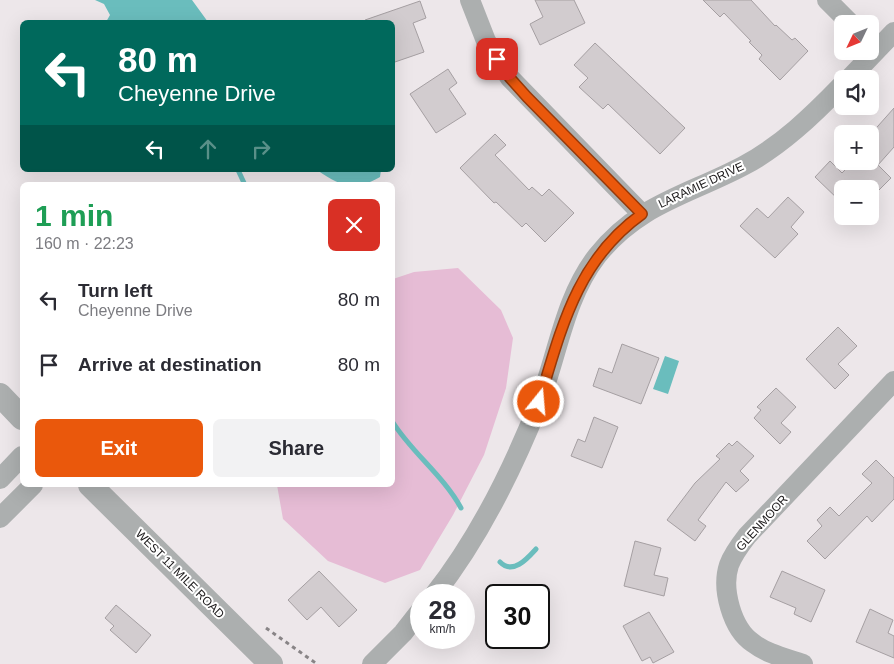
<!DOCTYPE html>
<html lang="en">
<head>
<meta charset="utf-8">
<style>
  body { margin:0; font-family:Helvetica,sans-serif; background:#f2f2f3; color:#2b2b33; height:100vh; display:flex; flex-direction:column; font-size:19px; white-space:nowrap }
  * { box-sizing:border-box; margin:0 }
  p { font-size:16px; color:#7c7c81 }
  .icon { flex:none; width:28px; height:28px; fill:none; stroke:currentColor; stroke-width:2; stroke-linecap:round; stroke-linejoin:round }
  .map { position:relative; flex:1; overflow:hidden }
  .drawer { position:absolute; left:20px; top:182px; width:375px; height:305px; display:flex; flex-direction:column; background:#fff; border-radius:8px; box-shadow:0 5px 20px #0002 }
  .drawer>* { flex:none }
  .top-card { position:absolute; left:20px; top:20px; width:375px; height:152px; border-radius:8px; box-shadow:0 5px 20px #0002; background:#00695c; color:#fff; overflow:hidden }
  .needle { width:32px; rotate:227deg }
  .fabs { position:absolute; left:834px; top:15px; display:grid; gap:10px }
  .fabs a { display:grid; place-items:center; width:45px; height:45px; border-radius:8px; background:#fff; box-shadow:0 5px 20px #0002; font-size:25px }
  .speed { position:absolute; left:410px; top:584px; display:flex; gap:10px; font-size:25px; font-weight:700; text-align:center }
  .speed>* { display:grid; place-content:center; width:65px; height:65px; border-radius:50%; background:#fff; box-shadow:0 5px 20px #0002; line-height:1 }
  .speed small { font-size:12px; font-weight:400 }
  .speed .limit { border:2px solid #111; border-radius:8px; background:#fff; color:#111 }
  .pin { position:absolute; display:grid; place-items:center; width:42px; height:42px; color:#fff; margin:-21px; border-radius:10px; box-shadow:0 2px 8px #0006 }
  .me { position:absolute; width:55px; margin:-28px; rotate:17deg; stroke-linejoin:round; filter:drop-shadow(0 0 4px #0008) }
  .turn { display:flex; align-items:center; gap:18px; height:105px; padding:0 15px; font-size:22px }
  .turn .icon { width:65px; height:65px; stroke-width:2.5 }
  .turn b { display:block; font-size:35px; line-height:42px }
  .lanes { display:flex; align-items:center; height:48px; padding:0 15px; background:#0003; justify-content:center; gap:25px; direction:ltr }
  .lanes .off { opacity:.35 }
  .round { display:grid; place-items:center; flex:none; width:52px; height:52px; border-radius:8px; background:#f2f2f3 }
  .overview { display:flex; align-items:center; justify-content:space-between; height:85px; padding:0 15px }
  h1 { font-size:30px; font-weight:600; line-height:38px; color:#1e9e55 }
  .cta { display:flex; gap:10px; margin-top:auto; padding:10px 15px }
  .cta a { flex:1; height:58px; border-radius:8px; background:#ea580c; color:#fff; font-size:20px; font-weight:600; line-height:58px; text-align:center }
  .cta a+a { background:#f2f2f3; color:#2b2b33 }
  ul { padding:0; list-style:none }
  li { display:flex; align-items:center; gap:15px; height:65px; padding:0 15px }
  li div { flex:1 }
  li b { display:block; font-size:19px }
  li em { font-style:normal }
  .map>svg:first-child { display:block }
  .green { fill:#e6bcd5 }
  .water { fill:#6abdbd }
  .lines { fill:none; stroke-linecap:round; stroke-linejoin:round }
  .stream { stroke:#6abdbd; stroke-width:5 }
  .building { fill:#d2cccf; stroke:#a59fa2 }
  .path { stroke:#888486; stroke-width:3; stroke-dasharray:4 4; stroke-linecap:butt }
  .minor { stroke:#acafaf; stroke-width:20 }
  .tertiary { stroke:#acafaf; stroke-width:24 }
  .route-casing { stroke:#983908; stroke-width:12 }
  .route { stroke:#ea580c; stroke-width:9 }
  .labels { text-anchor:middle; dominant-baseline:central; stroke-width:4; stroke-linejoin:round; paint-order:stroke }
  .street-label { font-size:12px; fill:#1c1a1b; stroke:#fff }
</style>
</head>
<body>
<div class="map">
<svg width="894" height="664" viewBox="0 0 894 664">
  <rect width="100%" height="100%" fill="#ede7ea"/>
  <path class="green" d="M458,268L501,310L513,338L506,388L484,455L453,515L420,570L385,583L328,561L283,519L277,485H392L393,279L414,272Z"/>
  <path class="water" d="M95,0H192L208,22H106L110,15L104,4Z
    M317,170H381L380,177C355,192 340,186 317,170Z
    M665,356L679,361L668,394L653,389Z"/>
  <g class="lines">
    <path class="stream" d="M238,170L245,185
      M392,421C411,452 443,475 461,508
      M500,562C513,575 527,559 536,549"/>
  </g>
  <path class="building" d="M535,0H574L585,23L540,45L530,24L543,17Z
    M703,0H751L775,26L776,25L792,40L795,38L808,51L780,80L759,59L762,55L749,42L751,41L724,13L720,17Z
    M420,1L426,18L413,23L424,52L392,63V22H366L365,20Z
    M595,43L685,128L660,154L608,104L603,109L579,87L588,78L574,65Z
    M448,69L457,83L449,89L466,114L436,133L410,94Z
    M894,108V147L878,165L891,178L870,199V189H842V203L815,177L830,161L842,173L854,161H870V135Z
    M495,134L506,145L495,155L529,190L532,187L542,196L549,189L574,213L545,242L526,223L522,227L496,202L494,203L460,168Z
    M788,197L804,212L791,227L798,234L775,258L740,226L757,208L768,218Z
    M838,327L857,346L838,364L849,375L835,389L806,359Z
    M622,344L659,358L641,404L593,386L599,368L612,373Z
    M776,388L796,407L781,423L791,432L780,444L754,418L761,410L757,407Z
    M594,417L618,427L602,468L571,456L578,439L585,442Z
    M737,441L754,456L740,471L749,480L736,492L726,482L698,520L706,526L695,541L667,520L695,483L720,459L716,456L729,443L732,446Z
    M876,460L894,478V499L872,522L867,516L825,559L807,541L822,526L817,520L830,507L839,516L872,483L862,474Z
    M635,541L661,548L654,575L668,578L664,596L624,586Z
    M319,571L357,610L339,627L321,607L307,620L288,600Z
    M782,571L825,590L811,622L794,614L796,608L770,597Z
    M116,605L151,635L136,653L110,630L114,626L105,618Z
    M870,609L893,620L888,633L894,636V658L856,642Z
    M649,612L674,652L653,663L650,657L642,661L623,626Z"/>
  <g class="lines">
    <path class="path" d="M266,628L317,664"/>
    <path class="minor" d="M470,0L486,41L510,78L642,214
      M827,0L851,24
      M849,79L894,32
      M0,479L22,456
      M0,518L33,485
      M434,595C479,538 512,471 539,403C558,354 564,299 597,256C638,204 688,195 743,166C781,146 813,115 842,85
      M372,664L403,633L421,610
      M803,664C786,658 767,654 753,643C732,629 721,589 729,565C733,554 740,545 747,536L894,381"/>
    <path class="tertiary" d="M0,395L22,418
      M90,485L271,664"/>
  </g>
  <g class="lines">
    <g class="route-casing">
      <path id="route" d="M497,59L510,78L527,97L642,214C576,261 561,330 539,402"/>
    </g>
    <use href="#route" class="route"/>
  </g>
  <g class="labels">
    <g class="street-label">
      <text transform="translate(701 185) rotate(-25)">LARAMIE DRIVE</text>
      <text transform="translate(762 523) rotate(-48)">GLENMOOR</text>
      <text transform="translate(180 574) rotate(45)">WEST 11 MILE ROAD</text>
    </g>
  </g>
</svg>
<div class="fabs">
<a><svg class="needle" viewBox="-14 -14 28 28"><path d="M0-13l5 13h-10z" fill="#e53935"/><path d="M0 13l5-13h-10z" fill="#7c7c81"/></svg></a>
<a><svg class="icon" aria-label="sound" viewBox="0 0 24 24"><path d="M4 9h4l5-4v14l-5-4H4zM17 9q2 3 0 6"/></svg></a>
<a>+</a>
<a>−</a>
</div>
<div class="speed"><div>28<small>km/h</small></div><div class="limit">30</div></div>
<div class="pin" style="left:497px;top:59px;background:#d93025"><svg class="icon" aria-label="arrive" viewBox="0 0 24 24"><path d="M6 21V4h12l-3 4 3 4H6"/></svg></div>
<svg class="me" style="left:539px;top:402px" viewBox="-20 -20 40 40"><circle r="17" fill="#ea580c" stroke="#fff" stroke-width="3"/><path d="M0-11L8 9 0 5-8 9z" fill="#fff"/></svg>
<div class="top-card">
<div class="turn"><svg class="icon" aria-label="left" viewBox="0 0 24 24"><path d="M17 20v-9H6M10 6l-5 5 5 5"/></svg><div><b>80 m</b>Cheyenne Drive</div></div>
<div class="lanes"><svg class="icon" aria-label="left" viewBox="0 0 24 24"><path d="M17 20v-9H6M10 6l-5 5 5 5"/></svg><svg class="icon off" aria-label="ahead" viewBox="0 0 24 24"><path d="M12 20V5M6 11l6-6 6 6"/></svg><svg class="icon off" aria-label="right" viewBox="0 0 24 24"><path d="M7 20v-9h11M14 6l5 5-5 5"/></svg></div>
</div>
<section class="drawer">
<div class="overview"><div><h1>1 min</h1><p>160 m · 22:23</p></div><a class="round" style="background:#d93025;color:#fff"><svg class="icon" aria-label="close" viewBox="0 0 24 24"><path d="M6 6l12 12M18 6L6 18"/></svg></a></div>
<ul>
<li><svg class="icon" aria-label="left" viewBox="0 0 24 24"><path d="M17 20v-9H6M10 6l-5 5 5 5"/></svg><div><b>Turn left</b><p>Cheyenne Drive</p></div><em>80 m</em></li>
<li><svg class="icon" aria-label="arrive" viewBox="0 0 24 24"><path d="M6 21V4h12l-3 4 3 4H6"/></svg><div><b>Arrive at destination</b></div><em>80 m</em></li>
</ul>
<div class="cta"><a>Exit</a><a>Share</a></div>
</section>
</div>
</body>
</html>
